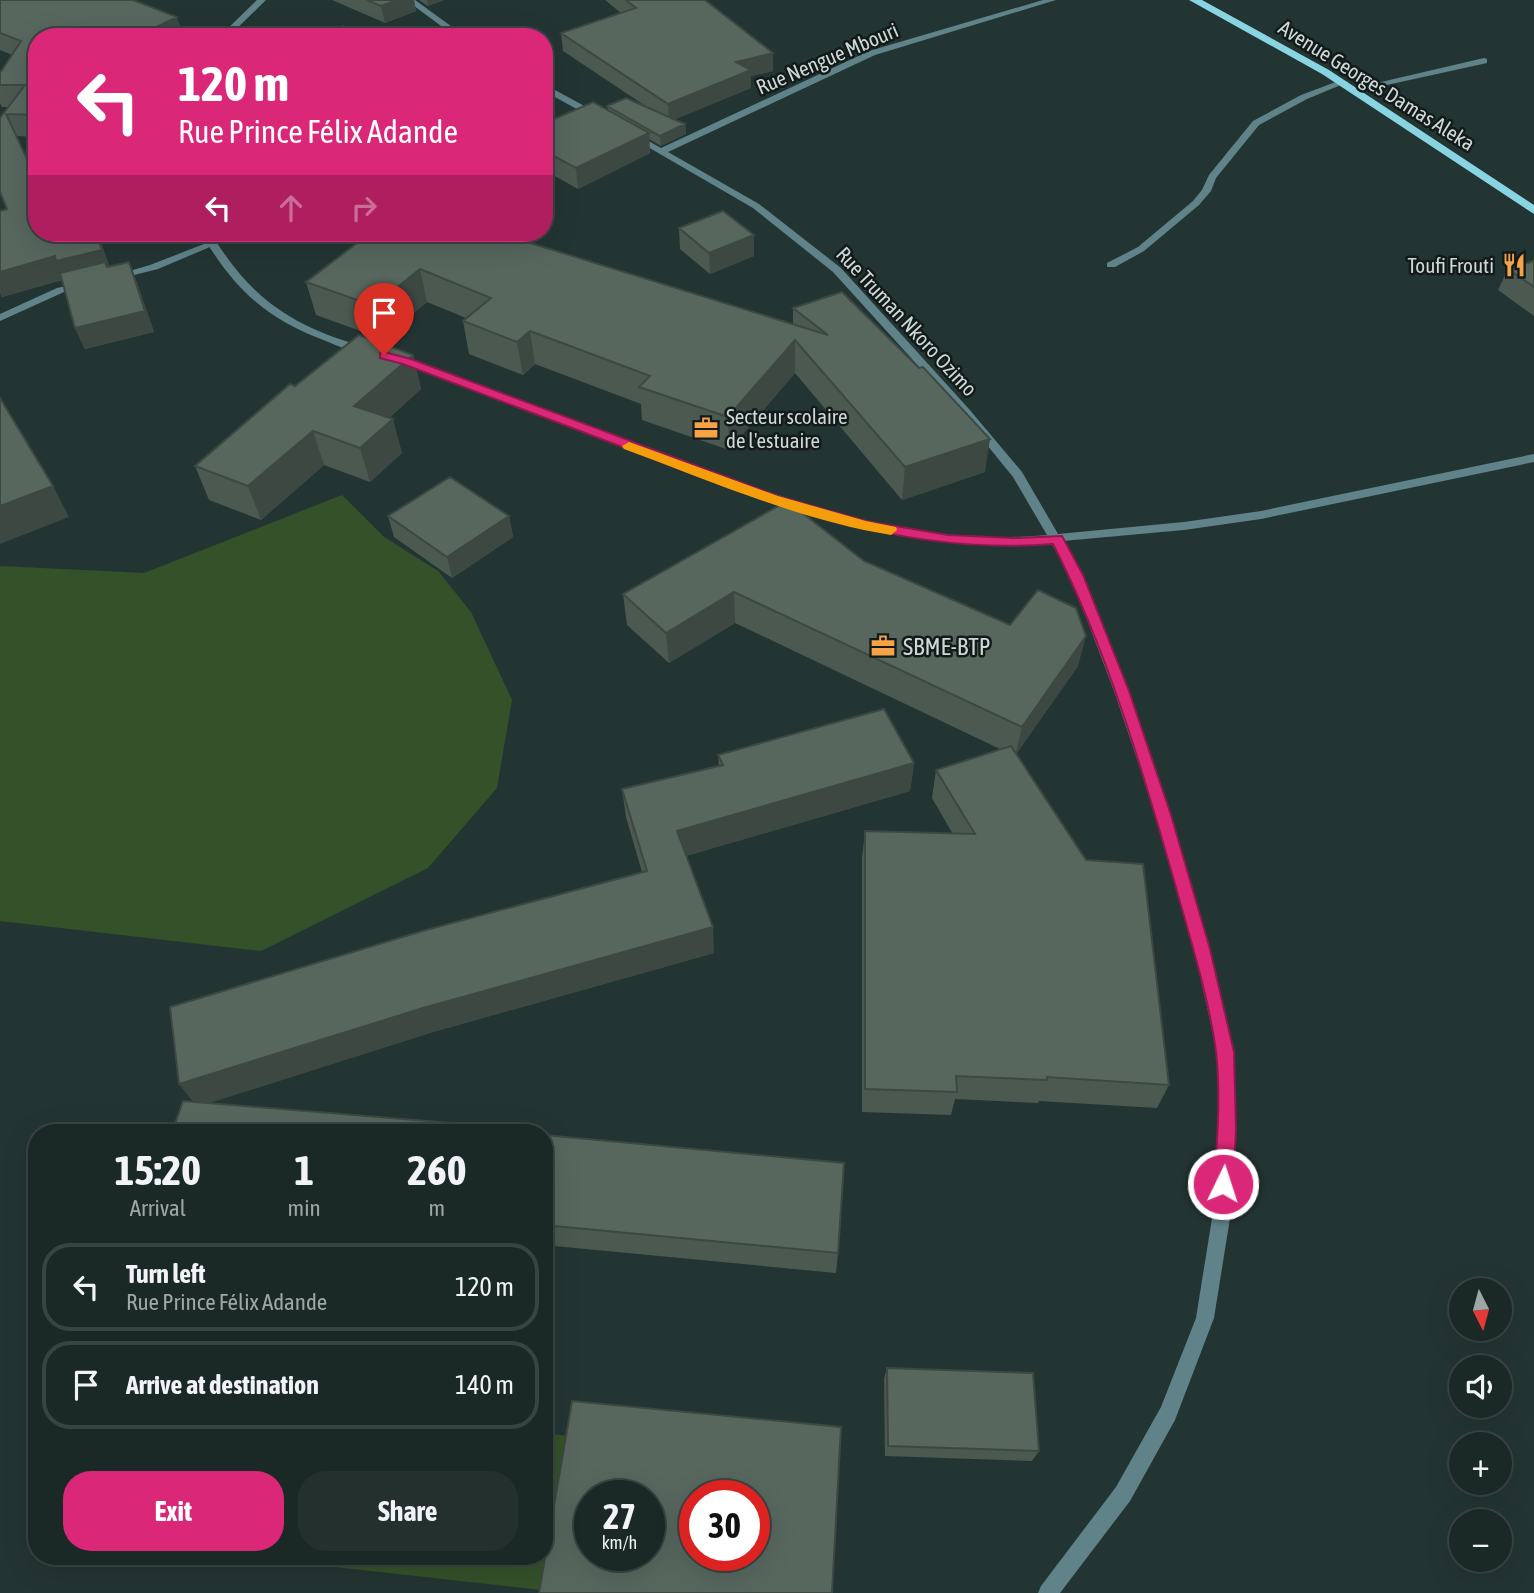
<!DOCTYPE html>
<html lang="en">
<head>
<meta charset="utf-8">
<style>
  body { margin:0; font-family:"Asap Condensed",sans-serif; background:#23302e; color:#f1f3f6; height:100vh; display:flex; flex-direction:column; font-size:26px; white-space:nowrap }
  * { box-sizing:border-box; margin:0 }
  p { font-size:23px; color:#9fa6a7 }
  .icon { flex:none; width:38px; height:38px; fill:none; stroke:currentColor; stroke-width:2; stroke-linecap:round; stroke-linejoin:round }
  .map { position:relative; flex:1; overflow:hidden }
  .panel { position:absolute; left:28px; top:1124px; width:525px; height:441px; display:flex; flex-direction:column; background:#1a2826; border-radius:28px; box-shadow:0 7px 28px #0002,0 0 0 2px #384443 }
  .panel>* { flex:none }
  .guide { position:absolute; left:28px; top:28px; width:525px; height:214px; border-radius:28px; box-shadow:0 7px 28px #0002,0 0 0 2px #384443; background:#db2777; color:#fff; overflow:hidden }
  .needle { width:46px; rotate:174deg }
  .tools { position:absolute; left:1449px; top:1278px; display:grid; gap:14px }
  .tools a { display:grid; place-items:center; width:63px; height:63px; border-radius:50%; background:#1a2826; box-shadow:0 7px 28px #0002,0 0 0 2px #384443; font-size:35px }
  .speed { position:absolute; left:574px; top:1480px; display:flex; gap:14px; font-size:35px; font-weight:700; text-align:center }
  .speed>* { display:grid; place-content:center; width:91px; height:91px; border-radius:50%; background:#1a2826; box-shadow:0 7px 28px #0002,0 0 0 2px #384443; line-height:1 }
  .speed small { font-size:18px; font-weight:400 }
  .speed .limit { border:10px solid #d22; background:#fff; color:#111 }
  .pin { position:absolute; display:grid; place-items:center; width:60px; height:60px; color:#fff; margin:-72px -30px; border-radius:50% 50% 50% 0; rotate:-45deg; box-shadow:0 0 7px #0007 }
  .pin .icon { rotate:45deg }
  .me { position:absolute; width:77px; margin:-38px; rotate:4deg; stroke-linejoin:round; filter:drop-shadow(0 0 5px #0008) }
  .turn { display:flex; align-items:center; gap:24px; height:147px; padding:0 35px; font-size:32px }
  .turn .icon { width:91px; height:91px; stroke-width:2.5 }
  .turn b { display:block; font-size:49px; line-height:60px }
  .lanes { display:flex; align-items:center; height:66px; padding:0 35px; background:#0003; justify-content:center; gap:35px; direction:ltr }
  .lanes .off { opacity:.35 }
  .eta { display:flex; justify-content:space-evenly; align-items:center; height:119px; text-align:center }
  .eta b { font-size:42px; font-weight:700; line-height:49px }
  .primary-button { display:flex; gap:14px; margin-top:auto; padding:14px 35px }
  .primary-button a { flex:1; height:80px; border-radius:28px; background:#db2777; color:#fff; font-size:28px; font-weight:700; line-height:80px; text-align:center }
  .primary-button a+a { background:#23302e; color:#f1f3f6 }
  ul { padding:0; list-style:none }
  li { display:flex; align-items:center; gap:21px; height:88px; margin:0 14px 10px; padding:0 21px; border:4px solid #384443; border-radius:28px }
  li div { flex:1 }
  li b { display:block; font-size:26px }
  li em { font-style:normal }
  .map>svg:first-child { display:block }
  .green { fill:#345129 }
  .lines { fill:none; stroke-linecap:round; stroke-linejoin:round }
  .service { fill:#608389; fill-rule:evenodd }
  .minor { fill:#608389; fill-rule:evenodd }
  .primary { fill:#89d4e2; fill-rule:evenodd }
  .wall { fill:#4b5951 }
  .shaded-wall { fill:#3d4842 }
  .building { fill:#57675e; stroke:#3d4842; stroke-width:2; fill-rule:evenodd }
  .route { fill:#db2777; stroke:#8e194d; stroke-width:2 }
  .slow { fill:#f59e0b }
  .labels { text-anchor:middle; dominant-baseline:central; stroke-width:5; stroke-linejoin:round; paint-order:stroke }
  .far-street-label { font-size:21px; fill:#ced9d7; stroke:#131b1a }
  .far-poi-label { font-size:21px; fill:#ced9d7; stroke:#131b1a; text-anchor:end }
  .poi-label { font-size:24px; fill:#ced9d7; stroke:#131b1a; text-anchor:start }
</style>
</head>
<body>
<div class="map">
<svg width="1534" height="1593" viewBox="0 0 1534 1593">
  <rect width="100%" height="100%" fill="#233533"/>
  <path class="green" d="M342,495L384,537L438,571L471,612L512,700L497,788L428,868L261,951L0,921V566L144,573Z
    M544,1433L567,1436L541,1590L235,1556H544Z"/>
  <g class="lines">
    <path class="service" d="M209,242L217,244L158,269L114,280L109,277L150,265Z
      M81,283L85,284V288L64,292L0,321V314L57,288Z"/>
    <path class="minor" d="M257,0H266L228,37H219Z
      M406,0H415L466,37H456Z
      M1043,0H1056L875,55L668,152L759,204L841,268L969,409L1022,472L1058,534L1184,522L1261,511L1534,454V462L1261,519L1184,530L1063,541L1082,575L1128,691L1170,815L1210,949L1233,1052L1235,1129L1231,1212L1214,1318L1175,1420L1130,1501L1060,1593H1038L1041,1586L1116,1487L1161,1407L1196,1318L1213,1212L1219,1129L1217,1052L1194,949L1156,815L1114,691L1070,575L1051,543L1013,546L948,543L866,530L770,502L392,359L397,356L401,357C486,388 570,419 655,451C784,498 907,548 1047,535L1013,477L961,413L833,272L753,208L629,136L636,134L661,148L869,51Z
      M1484,58L1487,59V63L1355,92L1351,89Z
      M1341,80L1348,82L1307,99L1259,125L1216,178L1211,191L1199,205L1144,251L1115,267H1107V263L1138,247L1193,201L1202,190L1209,175L1253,121L1301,95Z
      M544,84L599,114L600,116L593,118L544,91Z
      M201,233H211C251,300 293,327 368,348V352C355,354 338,346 326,341C266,319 233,288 201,233Z"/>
    <path class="primary" d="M1189,0H1202L1329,70L1534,205V214L1322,74Z"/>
  </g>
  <path class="wall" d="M0,0L37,37V137L16,136L37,233H98L109,266L129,262L137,283L154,332L85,349L75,328L62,280L2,297L0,293V211L7,209L0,118L9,107H2L0,103V73L12,55L0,50Z
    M332,0H414L416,11L385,23Z
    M419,0H444L428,6Z
    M605,0H705L773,71L751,76V88L675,119L685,124L686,134L661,146L649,139L650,153L578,189L544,170V115L552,120L608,110L607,106L647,107L563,51L561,33L621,13Z
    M679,228L754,256L710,274L680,249Z
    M370,233L793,324V308L842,292L985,472L902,500L795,373L729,450L642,420L641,404L535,364L523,375L469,354L463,321L466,318L427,302L383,339L316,315L306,282Z
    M1534,261V316L1498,290L1508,269Z
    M413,355L421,389L389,418L402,453L370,482L324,465L261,520L209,500L195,466L295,386Z
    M388,516H509L513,537L452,578L394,537Z
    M864,561L1078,666L1016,754L1169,1085L1157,1108L1039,1101L1038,1103L955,1099L951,1115L862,1112V858L865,831L953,834L932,798L936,770L1000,749L735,623L669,663L627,625L623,594Z
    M718,755L914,763L910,791L686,856L714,953L433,1032L208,1103L193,1102L642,872L626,817L622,789L719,766Z
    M544,1135L838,1253L836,1273L544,1245Z
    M887,1368L1039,1451L1032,1461L885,1456L884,1379Z"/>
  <path class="shaded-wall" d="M397,0H414L416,11L385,23L381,6Z
    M427,0H444L428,6Z
    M177,17L184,37H137Z
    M773,53V71L751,76V88L669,122L668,104L736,62Z
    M685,124L686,134L661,146L660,136Z
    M649,133L650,153L578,189L576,168Z
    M96,233H98L111,272L64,279L2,297L0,293V272Z
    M754,235V256L710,274L709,253Z
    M129,262L137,283L154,332L85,349L75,328Z
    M420,269L427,302L383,339L374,306Z
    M530,331L535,364L523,375L517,342Z
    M795,340V373L729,450L728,417Z
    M413,355L421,389L364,440L354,406Z
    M393,419L402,453L370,482L360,448Z
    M313,431L324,465L261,520L248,486Z
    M990,439L985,472L902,500L905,467Z
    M53,486L69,517L0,544V506Z
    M509,516L513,537L452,578L447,557Z
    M734,592L735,623L669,663L666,633Z
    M1086,636L1078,666L1015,756L1022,727Z
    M914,763L910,791L679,858L677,831Z
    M713,927L714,953L433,1032L197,1107L179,1084L423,1008Z"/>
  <path class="building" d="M0,0H133L177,17L137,37H37V115L6,114L37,180V233H96L102,250L56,261L55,256L0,272V211L7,209L0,192V118L25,85H0V73L21,41L0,33Z
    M367,0H397L381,6Z
    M626,0H705L773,53L736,62L751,70L668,104L561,33L636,8Z
    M343,26L359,37H315Z
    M626,98L685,124L660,136L607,106Z
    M593,102L649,133L576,168L544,151V115L552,120Z
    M723,211L754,235L709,253L679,228Z
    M370,233H498L828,335L793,308L842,292L919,368L923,367L990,439L905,467L795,340L728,417L639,387L650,376L530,331L517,342L463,321L491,298L420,269L374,306L306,282Z
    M1534,261V287L1508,269Z
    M105,262L107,267L129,262L145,311L75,328L60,273Z
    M359,335L413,355L354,406L393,419L360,448L313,431L248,486L195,466L290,384L295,386Z
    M0,398L53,486L0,506Z
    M450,477L509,516L447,557L388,516Z
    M787,501L864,561L1010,625L1038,590L1076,608L1086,636L1022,727L734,592L666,633L623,594Z
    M884,709L914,763L677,831L713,927L423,1008L179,1084L170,1007L426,930L647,871L622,789L723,765L718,755Z
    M1011,746L1086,860L1143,864L1169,1085L1047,1077V1080L956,1076L957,1092L865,1089V831L975,834L936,770Z
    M183,1101L538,1130L537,1132H172Z
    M544,1135L844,1163L838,1253L544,1225Z
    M887,1368L1033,1373L1039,1451L888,1446Z
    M572,1401L841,1427L832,1593H539ZM590,1496H649V1556H590ZM695,1496H754V1556H695Z"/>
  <path class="route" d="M384,352L411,359L778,496L866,521L948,535L1013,538L1062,536L1083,575L1129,691L1171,815L1210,949L1234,1052L1236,1129L1233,1184L1230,1191L1223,1194L1216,1191L1214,1184C1217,1141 1221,1095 1216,1052C1209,997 1188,932 1173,877C1141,765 1106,648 1053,544C907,556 780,507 646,456C565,425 484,395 403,364L380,358V353Z"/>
  <path class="slow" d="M629,442L778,496L866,521L896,527L897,530L891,535C799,520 711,481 624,449L622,446Z"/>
  <defs>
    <g id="restaurant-bare" transform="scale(1.89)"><path d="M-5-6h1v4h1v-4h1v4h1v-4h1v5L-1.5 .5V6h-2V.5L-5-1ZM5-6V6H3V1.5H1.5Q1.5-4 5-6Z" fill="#f6a247" stroke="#131b1a" stroke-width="2.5" paint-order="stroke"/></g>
    <g id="office-bare" transform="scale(1.89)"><path d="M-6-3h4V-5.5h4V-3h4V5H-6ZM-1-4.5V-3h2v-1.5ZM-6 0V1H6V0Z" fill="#f6a247" stroke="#131b1a" stroke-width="2.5" paint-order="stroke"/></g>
  </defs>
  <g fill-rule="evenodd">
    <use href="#restaurant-bare" x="1514" y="265"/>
    <use href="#office-bare" x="706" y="428"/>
    <use href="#office-bare" x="883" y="646"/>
  </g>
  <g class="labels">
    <g class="far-street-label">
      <text transform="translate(827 58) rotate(-23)">Rue Nengue Mbouri</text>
      <text transform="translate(1377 85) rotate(32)">Avenue Georges Damas Aleka</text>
      <text transform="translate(907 321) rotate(47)">Rue Truman Nkoro Ozimo</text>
    </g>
    <g class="far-poi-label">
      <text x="1494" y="265">Toufi Frouti</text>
      <text x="726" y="416" text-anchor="start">Secteur scolaire<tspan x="726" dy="24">de l'estuaire</tspan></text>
    </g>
    <g class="poi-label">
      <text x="903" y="646">SBME-BTP</text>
    </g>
  </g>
</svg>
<div class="tools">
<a><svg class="needle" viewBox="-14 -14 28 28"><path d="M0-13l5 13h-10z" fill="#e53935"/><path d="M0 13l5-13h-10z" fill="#9fa6a7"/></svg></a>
<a><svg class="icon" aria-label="sound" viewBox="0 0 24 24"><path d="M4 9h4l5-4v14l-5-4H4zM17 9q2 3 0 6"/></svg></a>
<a>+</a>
<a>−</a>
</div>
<div class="speed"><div>27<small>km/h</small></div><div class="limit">30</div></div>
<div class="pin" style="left:384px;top:355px;background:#d93025"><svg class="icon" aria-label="arrive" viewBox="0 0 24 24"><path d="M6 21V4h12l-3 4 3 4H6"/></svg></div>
<svg class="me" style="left:1223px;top:1184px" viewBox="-20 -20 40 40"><circle r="17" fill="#db2777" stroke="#fff" stroke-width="3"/><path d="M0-11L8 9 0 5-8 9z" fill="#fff"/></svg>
<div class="guide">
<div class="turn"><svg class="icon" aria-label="left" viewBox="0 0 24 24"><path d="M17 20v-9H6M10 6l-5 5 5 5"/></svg><div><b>120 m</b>Rue Prince Félix Adande</div></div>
<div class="lanes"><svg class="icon" aria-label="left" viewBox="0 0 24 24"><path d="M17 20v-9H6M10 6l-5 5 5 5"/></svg><svg class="icon off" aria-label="ahead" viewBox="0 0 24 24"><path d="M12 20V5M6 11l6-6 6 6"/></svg><svg class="icon off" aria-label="right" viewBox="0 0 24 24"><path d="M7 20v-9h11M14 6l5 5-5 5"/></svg></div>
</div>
<section class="panel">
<div class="eta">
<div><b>15:20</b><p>Arrival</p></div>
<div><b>1</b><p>min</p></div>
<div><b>260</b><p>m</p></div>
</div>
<ul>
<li><svg class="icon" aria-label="left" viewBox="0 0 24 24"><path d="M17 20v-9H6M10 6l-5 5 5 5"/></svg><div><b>Turn left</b><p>Rue Prince Félix Adande</p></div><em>120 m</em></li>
<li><svg class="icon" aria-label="arrive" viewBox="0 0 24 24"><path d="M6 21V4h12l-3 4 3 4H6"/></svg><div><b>Arrive at destination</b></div><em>140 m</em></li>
</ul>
<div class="primary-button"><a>Exit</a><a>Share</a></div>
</section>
</div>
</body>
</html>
